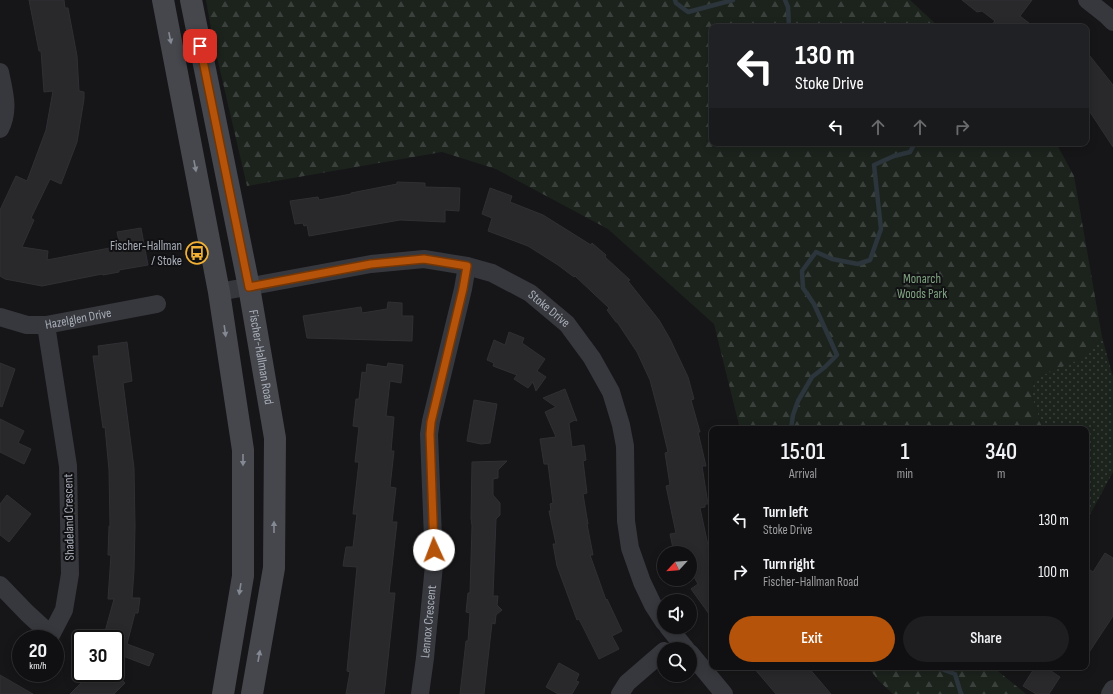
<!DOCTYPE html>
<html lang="en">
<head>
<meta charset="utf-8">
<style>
  body { margin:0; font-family:"Sofia Sans Condensed",sans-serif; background:#1e1e20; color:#f1f3f6; height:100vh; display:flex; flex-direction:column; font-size:15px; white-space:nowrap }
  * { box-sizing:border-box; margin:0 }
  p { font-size:13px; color:#9c9d9f }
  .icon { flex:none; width:22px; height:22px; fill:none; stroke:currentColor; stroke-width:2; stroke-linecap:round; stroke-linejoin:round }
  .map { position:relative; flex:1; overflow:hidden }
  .side { position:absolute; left:709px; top:426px; width:380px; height:244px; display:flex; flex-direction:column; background:#101012; border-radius:8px; box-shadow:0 2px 10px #0003,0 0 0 1px #303032 }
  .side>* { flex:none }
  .guide { position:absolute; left:709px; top:24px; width:380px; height:122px; border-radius:8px; box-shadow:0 2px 10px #0003,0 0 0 1px #303032; background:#202124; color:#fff; overflow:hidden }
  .needle { width:26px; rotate:244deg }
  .tools { position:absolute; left:657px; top:546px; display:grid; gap:8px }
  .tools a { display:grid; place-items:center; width:40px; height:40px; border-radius:50%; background:#101012; box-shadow:0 2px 10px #0003,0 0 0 1px #303032; font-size:20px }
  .speed { position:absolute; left:12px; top:630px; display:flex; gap:8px; font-size:20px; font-weight:700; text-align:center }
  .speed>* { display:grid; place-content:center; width:52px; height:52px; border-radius:50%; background:#101012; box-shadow:0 2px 10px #0003,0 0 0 1px #303032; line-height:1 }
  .speed small { font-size:10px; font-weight:400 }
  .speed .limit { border:2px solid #111; border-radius:6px; background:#fff; color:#111 }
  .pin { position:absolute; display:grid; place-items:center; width:34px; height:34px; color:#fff; margin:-17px; border-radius:8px; box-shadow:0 2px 6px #0006 }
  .me { position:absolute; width:44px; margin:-22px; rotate:358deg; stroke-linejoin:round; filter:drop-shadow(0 0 3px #0008) }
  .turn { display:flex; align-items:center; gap:14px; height:84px; padding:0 20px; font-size:18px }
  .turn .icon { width:52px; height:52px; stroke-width:2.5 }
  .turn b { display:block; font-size:28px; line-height:34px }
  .lanes { display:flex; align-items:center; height:38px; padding:0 20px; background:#0003; justify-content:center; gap:20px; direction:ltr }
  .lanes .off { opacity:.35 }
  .eta { display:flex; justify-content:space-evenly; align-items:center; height:68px; text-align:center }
  .eta b { font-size:24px; font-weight:600; line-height:28px }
  .button { display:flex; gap:8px; margin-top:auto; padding:8px 20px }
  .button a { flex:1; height:46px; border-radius:24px; background:#b45309; color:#fff; font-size:16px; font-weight:600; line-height:46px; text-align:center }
  .button a+a { background:#1e1e20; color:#f1f3f6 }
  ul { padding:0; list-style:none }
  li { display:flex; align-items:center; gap:12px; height:52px; padding:0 20px }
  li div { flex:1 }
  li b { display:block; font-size:15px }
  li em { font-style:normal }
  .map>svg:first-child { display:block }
  .grass { fill:url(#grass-dots) }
  .forest { fill:url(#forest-firs) }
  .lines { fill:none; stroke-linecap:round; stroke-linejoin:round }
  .stream { stroke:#2c353c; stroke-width:4.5 }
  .building { fill:#29292c; stroke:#303034 }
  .street { stroke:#37383d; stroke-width:18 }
  .secondary { stroke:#45474d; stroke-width:22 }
  .oneway { fill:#858993 }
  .route-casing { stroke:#753606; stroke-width:10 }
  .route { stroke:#b45309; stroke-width:7 }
  .labels { text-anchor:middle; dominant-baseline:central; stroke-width:4; stroke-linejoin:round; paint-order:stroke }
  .poi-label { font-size:13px; fill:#a8adb8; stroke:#111113; text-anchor:end }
  .park-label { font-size:13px; fill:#7fa381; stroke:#111113 }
  .street-label { font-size:13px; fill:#a8adb8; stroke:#111113 }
</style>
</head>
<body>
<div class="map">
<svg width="1113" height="694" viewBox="0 0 1113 694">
  <defs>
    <pattern id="grass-dots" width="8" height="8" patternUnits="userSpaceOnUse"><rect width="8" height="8" fill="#1c231d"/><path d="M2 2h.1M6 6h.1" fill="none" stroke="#3a403c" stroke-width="1.8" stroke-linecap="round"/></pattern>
    <pattern id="forest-firs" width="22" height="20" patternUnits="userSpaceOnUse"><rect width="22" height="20" fill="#1c231d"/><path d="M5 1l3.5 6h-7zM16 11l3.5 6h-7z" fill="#3a403c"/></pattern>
  </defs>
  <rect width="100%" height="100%" fill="#161618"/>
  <path class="grass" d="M1102,337L1113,377V472L1086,522V429H1043L1032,397L1034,379L1084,357Z"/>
  <path class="forest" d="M206,0H910L939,27H712V143H1056L1074,176L1102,337L1085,357L1034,379L1032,397L1043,429H740L714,324L608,229L496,169L442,152L247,186L213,40Z
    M868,667H993L1026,694H893L878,680Z"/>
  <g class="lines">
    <path class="stream" d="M675,0L676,3L688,12L733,0
      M785,0L788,7L789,27
      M791,429L793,415L798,401L812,377L825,367L837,355L814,304L803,288L802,271L816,252L832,259L858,264L870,260L881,229L874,165L894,156L910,152L915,143
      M936,667L955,674L961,694"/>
  </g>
  <path class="building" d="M29,0H64L65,8H68L77,56L79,91L84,92V99L77,142L61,184L50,179L31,218L34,220L22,247L48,251L47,260L120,246L117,232L141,228L148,265L119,270V272L103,275L102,274L42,286L5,279L0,276V210L16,176L27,181L46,130L53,91L44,92L41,51H39Z
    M962,0H1032L1020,16L1034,27H990L995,21L982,11L977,12Z
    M1086,51L1113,85V147L1086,106Z
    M397,182L425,183V187L460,188L459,211L445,210V222L400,220L309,236L307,225L304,226L303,223L295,224L290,201L318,197L319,200L351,194V193L397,184Z
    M490,188L512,196L510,202L543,215L591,245L592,243L606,255L605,257L630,280L628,281L659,320L670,339L688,377L694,399L691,400L700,432H698L706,466H702L708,504H705V507L700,508L708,545L712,552V618L691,589L698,584L690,570V553H674L670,534L676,533L666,486L670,485L665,453L668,452L659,414L650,380L637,352L617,322H616L607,310L609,308L575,276L574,277L558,265L528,246L488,231L492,218L482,214Z
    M388,302L402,303V316H413L412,341L307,338L303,316L361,307L362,313L387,309Z
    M509,332L524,338L522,343L545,359L537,371L546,377L536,391L533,382L528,388L514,379L517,375L493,366L494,363L487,360L494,340L505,345Z
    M127,342L132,381L123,383L134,468L135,526L134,571L132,598H140L138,613H135L127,644L154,654L149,666L123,656L119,672H115V639H103L114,599H108L111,555H108L109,526H110L109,470L105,427L103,428L93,356H99L98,346Z
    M0,363L15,369L2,407L0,406Z
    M388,363L403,365L401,383L390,381L386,416L394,417L391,451H394L390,487L396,488L392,522H397L389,593H395L385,687L384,694H346L350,672L347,671L357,567L343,566L346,547H353L357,514H353L359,462H355L359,427L353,426L356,399H359L362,372L366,373L367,364L387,367Z
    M565,389L577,421L575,420L569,423L572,447L584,445L586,460L583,461L587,493L583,494L588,524H587L593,555H590L606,600L607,599L622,631L612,636L619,649L599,659L579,619L577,620L557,566L553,544H556L549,511H551L550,504L553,503L548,464H544L540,439L556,437L545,412L556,407L543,398Z
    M474,400L497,404L490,443L481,444L467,441Z
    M0,419L24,431L18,443L31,449L24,464L0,452Z
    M507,461L498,470V478L493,479V495L500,503V515L496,519L493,596H498L497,605L502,610L496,615L495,624L492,623L484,694H460L466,641H468L470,613L466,612L468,593H470L472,526L471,518L472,462Z
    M7,495L31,514L9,542L0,535V504Z
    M1105,553L1113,558V616L1086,657V567L1093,572Z
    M559,663L579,674L576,681L579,682L572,694H558L546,687Z
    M753,667H808L831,694H776Z
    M1035,667H1045L1060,677L1049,694H1036L1023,686Z
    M91,673H115L125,683L114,694H70Z
    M0,675L33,694H0Z"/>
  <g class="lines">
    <g class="street">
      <path d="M1087,0L1106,15L1113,22"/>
      <path d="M0,72C4,92 10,110 0,129"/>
      <path id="s1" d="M219,292L371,264L424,259L467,266L492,273L530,293L567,324L592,358L611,392L621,425L625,446L626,521L630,548L642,582L653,605L664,622"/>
      <path id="s2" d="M0,317L27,325H46L157,304"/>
      <path d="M0,585L27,613L51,635L64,610L70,574L68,466L46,325"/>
      <path d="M668,627L686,649"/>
      <path d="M690,653L724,694"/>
      <path id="s3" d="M420,694L425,658L434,565L429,434L431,421L463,289L467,266"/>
      <path d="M620,694L627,683L664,651"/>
      <path d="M1110,694L1113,689"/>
    </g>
    <g class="secondary">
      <path d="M163,0L219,292L243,450V576L223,694"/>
      <path id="s4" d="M191,0L249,287L275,438L274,568L252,694"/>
    </g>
  </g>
  <defs><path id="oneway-solid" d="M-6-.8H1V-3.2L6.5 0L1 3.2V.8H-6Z"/></defs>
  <g class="oneway">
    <use href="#oneway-solid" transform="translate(170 38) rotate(79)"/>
    <use href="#oneway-solid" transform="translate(195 166) rotate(79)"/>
    <use href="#oneway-solid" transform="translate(225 331) rotate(82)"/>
    <use href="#oneway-solid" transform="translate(243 460) rotate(90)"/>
    <use href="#oneway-solid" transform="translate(274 527) rotate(-90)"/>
    <use href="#oneway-solid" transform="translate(240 589) rotate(99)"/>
    <use href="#oneway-solid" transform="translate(259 656) rotate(-80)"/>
  </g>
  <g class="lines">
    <g class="route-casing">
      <path id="route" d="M200,46L249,287L371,264L424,259L467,266L463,289L431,422L430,434L434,550"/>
    </g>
    <use href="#route" class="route"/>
  </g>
  <defs>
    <g id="bus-ring" transform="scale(1.15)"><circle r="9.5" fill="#111113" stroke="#f2b134" stroke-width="1.5"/><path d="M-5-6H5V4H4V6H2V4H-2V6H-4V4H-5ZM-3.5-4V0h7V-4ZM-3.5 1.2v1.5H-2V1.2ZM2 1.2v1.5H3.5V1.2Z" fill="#f2b134"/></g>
  </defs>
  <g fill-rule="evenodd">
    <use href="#bus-ring" x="197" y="253"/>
  </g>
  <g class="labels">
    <g class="poi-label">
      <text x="182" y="246">Fischer-Hallman<tspan x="182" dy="15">/ Stoke</tspan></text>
    </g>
    <g class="park-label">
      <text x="922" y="279">Monarch<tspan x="922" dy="15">Woods Park</tspan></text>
    </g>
    <g class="street-label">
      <text stroke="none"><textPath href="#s1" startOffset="345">Stoke Drive</textPath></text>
      <text stroke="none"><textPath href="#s2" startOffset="80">Hazelglen Drive</textPath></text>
      <text stroke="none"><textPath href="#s4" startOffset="364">Fischer-Hallman Road</textPath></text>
      <text transform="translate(69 517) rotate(-91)">Shadeland Crescent</text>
      <text stroke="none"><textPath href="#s3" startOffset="73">Lennox Crescent</textPath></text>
    </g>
  </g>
</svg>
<div class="tools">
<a><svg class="needle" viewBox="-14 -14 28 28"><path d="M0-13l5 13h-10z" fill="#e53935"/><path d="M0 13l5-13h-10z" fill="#9c9d9f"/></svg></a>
<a><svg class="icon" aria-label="sound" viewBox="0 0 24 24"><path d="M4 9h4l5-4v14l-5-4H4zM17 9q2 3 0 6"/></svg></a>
<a><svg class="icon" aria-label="search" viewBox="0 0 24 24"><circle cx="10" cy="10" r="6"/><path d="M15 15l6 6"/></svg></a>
</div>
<div class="speed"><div>20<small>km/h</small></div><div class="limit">30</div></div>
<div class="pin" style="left:200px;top:46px;background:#d93025"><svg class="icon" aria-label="arrive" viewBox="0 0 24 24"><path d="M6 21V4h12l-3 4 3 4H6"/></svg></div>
<svg class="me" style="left:434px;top:550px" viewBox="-20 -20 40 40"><circle r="19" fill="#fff"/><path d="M0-13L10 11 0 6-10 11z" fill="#b45309"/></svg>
<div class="guide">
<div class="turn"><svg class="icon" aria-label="left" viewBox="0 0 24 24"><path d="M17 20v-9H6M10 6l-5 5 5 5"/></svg><div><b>130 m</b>Stoke Drive</div></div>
<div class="lanes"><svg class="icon" aria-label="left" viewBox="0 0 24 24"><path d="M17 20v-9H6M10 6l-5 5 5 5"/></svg><svg class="icon off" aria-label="ahead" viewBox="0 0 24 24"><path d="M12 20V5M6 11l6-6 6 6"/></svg><svg class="icon off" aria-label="ahead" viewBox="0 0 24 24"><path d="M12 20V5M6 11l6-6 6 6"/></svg><svg class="icon off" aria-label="right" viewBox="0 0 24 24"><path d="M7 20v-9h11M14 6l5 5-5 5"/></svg></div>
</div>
<section class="side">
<div class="eta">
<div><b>15:01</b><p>Arrival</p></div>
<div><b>1</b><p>min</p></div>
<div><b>340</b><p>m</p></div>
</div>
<ul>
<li><svg class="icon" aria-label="left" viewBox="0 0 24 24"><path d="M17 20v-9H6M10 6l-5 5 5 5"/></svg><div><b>Turn left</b><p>Stoke Drive</p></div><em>130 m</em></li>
<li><svg class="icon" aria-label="right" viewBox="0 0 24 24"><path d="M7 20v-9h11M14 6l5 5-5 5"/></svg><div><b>Turn right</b><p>Fischer-Hallman Road</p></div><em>100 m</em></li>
</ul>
<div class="button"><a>Exit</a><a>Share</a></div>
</section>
</div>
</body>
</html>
